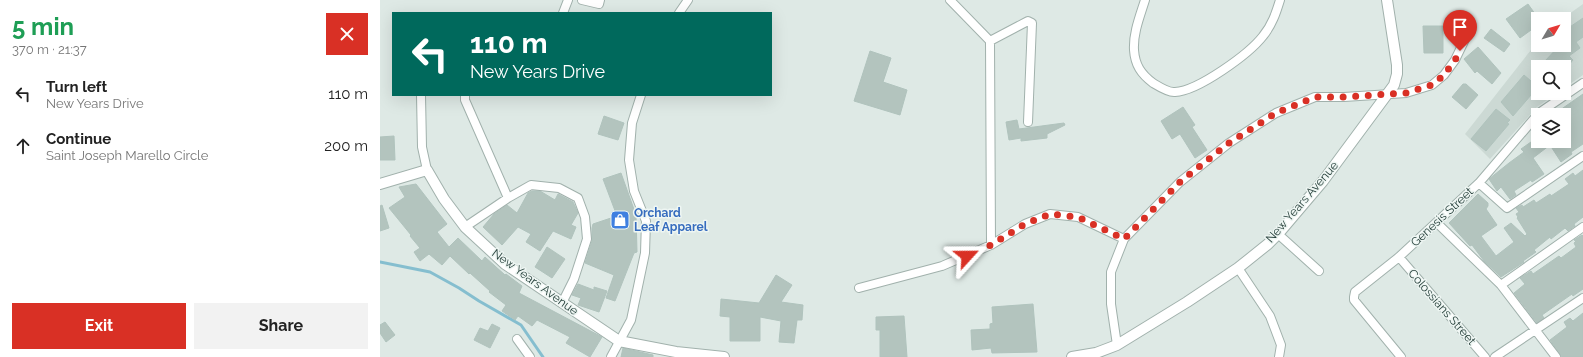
<!DOCTYPE html>
<html lang="en">
<head>
<meta charset="utf-8">
<style>
  body { margin:0; font-family:Raleway,sans-serif; background:#f2f2f2; color:#222; height:100vh; display:flex; flex-direction:column; font-size:15px; white-space:nowrap }
  * { box-sizing:border-box; margin:0 }
  p { font-size:13px; color:#767676 }
  .icon { flex:none; width:22px; height:22px; fill:none; stroke:currentColor; stroke-width:2; stroke-linecap:round; stroke-linejoin:round }
  .map { position:relative; flex:1; overflow:hidden }
  .side { display:flex; flex-direction:column; background:#fff; width:380px }
  .side>* { flex:none }
  .hud { position:absolute; left:12px; top:12px; width:380px; height:84px; border-radius:0px; box-shadow:0 4px 16px #0002; background:#00695c; color:#fff; overflow:hidden }
  .needle { width:26px; rotate:52deg }
  .tools { position:absolute; left:1151px; top:12px; display:grid; gap:8px }
  .tools a { display:grid; place-items:center; width:40px; height:40px; border-radius:0px; background:#fff; box-shadow:0 4px 16px #0002; font-size:20px }
  .pin { position:absolute; display:grid; place-items:center; width:34px; height:34px; color:#fff; margin:-41px -17px; border-radius:50% 50% 50% 0; rotate:-45deg; box-shadow:0 0 4px #0007 }
  .pin .icon { rotate:45deg }
  .me { position:absolute; width:44px; margin:-22px; rotate:66deg; stroke-linejoin:round; filter:drop-shadow(0 0 3px #0008) }
  .turn { display:flex; align-items:center; gap:14px; height:84px; padding:0 12px; font-size:18px }
  .turn .icon { width:52px; height:52px; stroke-width:2.5 }
  .turn b { display:block; font-size:28px; line-height:34px }
  .round { display:grid; place-items:center; flex:none; width:42px; height:42px; border-radius:0px; background:#f2f2f2 }
  .summary { display:flex; align-items:center; justify-content:space-between; height:68px; padding:0 12px }
  h1 { font-size:24px; font-weight:700; line-height:30px; color:#1e9e55 }
  .button { display:flex; gap:8px; margin-top:auto; padding:8px 12px }
  .button a { flex:1; height:46px; border-radius:0px; background:#d93025; color:#fff; font-size:16px; font-weight:700; line-height:46px; text-align:center }
  .button a+a { background:#f2f2f2; color:#222 }
  ul { padding:0; list-style:none }
  li { display:flex; align-items:center; gap:12px; height:52px; padding:0 12px }
  li div { flex:1 }
  li b { display:block; font-size:15px }
  li em { font-style:normal }
  main { display:flex; flex:1; min-height:0 }
  .map>svg:first-child { display:block }
  .built { fill:#ccd9d4 }
  .lines { fill:none; stroke-linecap:round; stroke-linejoin:round }
  .stream { stroke:#85becf; stroke-width:3 }
  .building { fill:#b3c4be; stroke:#b0c3bd }
  .minor-casing { stroke:#a1b1ac; stroke-width:10 }
  .tertiary-casing { stroke:#a1b1ac; stroke-width:12 }
  .minor { stroke:#fff; stroke-width:8 }
  .tertiary { stroke:#fff; stroke-width:10 }
  .route { stroke:#d93025; stroke-width:7; stroke-dasharray:0 12.6 }
  .labels { text-anchor:middle; dominant-baseline:central; stroke-width:3; stroke-linejoin:round; paint-order:stroke }
  .street-label { font-size:12px; fill:#1f3934; stroke:#eef6f3 }
  .shop-label { font-size:12px; font-weight:bold; fill:#366cbe; stroke:#eef6f3; text-anchor:start }
</style>
</head>
<body>
<main>
<section class="side">
<div class="summary"><div><h1>5 min</h1><p>370 m · 21:37</p></div><a class="round" style="background:#d93025;color:#fff"><svg class="icon" aria-label="close" viewBox="0 0 24 24"><path d="M6 6l12 12M18 6L6 18"/></svg></a></div>
<ul>
<li><svg class="icon" aria-label="left" viewBox="0 0 24 24"><path d="M17 20v-9H6M10 6l-5 5 5 5"/></svg><div><b>Turn left</b><p>New Years Drive</p></div><em>110 m</em></li>
<li><svg class="icon" aria-label="ahead" viewBox="0 0 24 24"><path d="M12 20V5M6 11l6-6 6 6"/></svg><div><b>Continue</b><p>Saint Joseph Marello Circle</p></div><em>200 m</em></li>
</ul>
<div class="button"><a>Exit</a><a>Share</a></div>
</section>
<div class="map">
<svg width="1203" height="357" viewBox="0 0 1203 357">
  <rect width="100%" height="100%" fill="#dee9e5"/>
  <path class="built" d="M1203,4V75L1184,88V67H1158V93H1177L1157,107L1110,159L1085,134L1158,41V45H1184V19H1182Z"/>
  <g class="lines">
    <path class="stream" d="M0,262L50,272L79,288L99,301L141,325L163,357"/>
  </g>
  <path class="building" d="M1148,4L1158,18V25L1140,38L1126,19Z
    M1203,18V37L1196,42L1200,48L1189,56L1193,60L1187,67H1171L1165,61L1180,45H1184V31Z
    M1043,26H1063V53H1044Z
    M1111,29L1130,44L1124,52L1104,38Z
    M1098,47L1121,73L1112,84L1097,71L1095,73L1084,59Z
    M490,51L511,58L503,82L527,90L520,115L474,101Z
    M1144,75L1158,87L1133,116L1121,102Z
    M1083,84H1086L1098,95L1086,109L1072,97Z
    M1203,94V144L1191,152L1192,154L1181,162L1170,145L1153,158L1164,174L1152,182L1151,180L1134,191L1136,195L1130,199L1121,187L1117,191L1109,179L1129,163L1144,152L1141,149L1158,137V141H1184V115H1173Z
    M803,107L815,125L812,127L827,150L815,158L800,134L792,139L781,121Z
    M1116,109L1130,120L1127,123L1129,124L1106,151L1091,139Z
    M224,116L244,123L238,140L218,134Z
    M637,120L639,129L684,123L685,125L667,134V138L641,141V138L629,140L626,122Z
    M14,136L15,160H0V137Z
    M1203,170V217L1194,224L1195,226L1188,231L1185,228L1171,239L1170,237L1154,250L1156,252L1143,261L1144,262L1121,277L1104,261L1092,245L1090,246L1069,223L1098,194L1108,203V206L1106,209L1117,225L1101,236L1116,256L1134,242L1124,228L1131,223L1145,236L1147,234L1137,218L1138,217L1136,214L1139,212L1136,208L1142,205L1143,207L1154,200L1156,203L1170,194L1171,196L1189,184L1185,179L1193,173L1195,176Z
    M241,173L256,215L257,252L254,253L235,301L226,298L234,275L205,263L212,241V228L213,224L237,216L223,179Z
    M36,184L67,224L57,232L69,247L78,238L102,261L105,257L125,275L126,274L142,286L139,293L222,337L210,357L186,343L190,337L157,320L152,326L138,316L135,320L122,311L126,305L109,292L110,291L90,273L89,274L70,256L62,265L49,254L40,261L34,252L40,248L30,236L31,235L9,208L25,197L19,187Z
    M152,191H160L175,200L178,194L193,202L198,213L191,225L196,227L191,239L173,231L160,251L146,242L151,234L138,227L122,245L103,227L114,214L127,205L137,213L148,193Z
    M2,205L9,228L0,231V206Z
    M1202,235L1203,236V289L1193,296L1192,294L1162,315L1164,318L1157,323L1134,293L1145,284L1140,278L1151,271L1153,274L1179,256L1181,258L1196,247L1194,243L1196,241L1194,240Z
    M167,247L185,259L172,278L155,267Z
    M396,275L412,285L401,302L423,305L422,320H417L414,343L399,342L401,321L380,317V341H350V317L340,316L341,299L379,303Z
    M198,284L214,290V287L227,291L219,312L198,305L201,298L192,295Z
    M653,304L657,352L612,353L611,348L592,350L591,330L610,329V324L613,323L612,307Z
    M1203,313V357H1182L1170,340L1187,327L1184,322L1190,318L1193,321Z
    M524,316L527,357H500V330H496V317Z
    M5,322L15,335L6,342L0,333V325Z
    M112,324L120,328L110,348L94,340L100,328L108,331Z
    M243,348L273,355V357H241Z"/>
  <g class="lines">
    <g class="minor-casing">
      <path id="minor" d="M202,0L219,4L220,0
        M570,0L610,41L611,245
        M765,0C760,16 753,33 754,50C755,65 761,74 773,83C778,86 789,93 795,92C818,91 869,54 883,36C892,25 896,13 900,0
        M183,13L188,0
        M299,13L308,0
        M610,41L648,21L652,23L648,122
        M41,95L42,147L47,170
        M85,95V100L128,198
        M1099,183L1127,208L1203,156
        M1057,223L1121,285L1176,357
        M85,227L128,198L151,185L179,188L198,198L205,217L207,239L194,279L182,303
        M898,234L939,271
        M1019,257L1105,357
        M858,268L890,316L901,345L899,357
        M1121,285L1203,227
        M479,288L562,266L611,245L645,224L670,214L698,217L744,239
        M137,339L150,357
        M737,345L731,304V272L744,239L800,182L849,143L896,113L935,97H964L1026,93L1052,85L1064,75L1075,60L1089,31
        M231,357L251,320L265,253L266,221L254,191L249,160L252,123L261,95
        M1021,357L974,300V297L975,292L1019,257L1099,183L1159,113L1203,83
        M1115,357L1203,298"/>
    </g>
    <g class="tertiary-casing">
      <path id="tertiary" d="M0,184L47,170L64,199L85,227L125,264L239,341L296,352L344,357
        M692,357L716,353L737,345L807,302L858,268L888,244L898,234L943,181L1014,85L1017,74V65L1007,0"/>
    </g>
    <use href="#minor" class="minor"/>
    <use href="#tertiary" class="tertiary"/>
  </g>
  <g class="lines">
    <path class="route" d="M587,256L611,245L645,224L670,214L698,217L744,239L800,182L849,143L896,113L935,97H964L1026,93L1052,85L1064,75L1075,60L1080,51"/>
  </g>
  <defs>
    <g id="shop-square" transform="scale(1)"><rect x="-9" y="-9" width="18" height="18" rx="4" fill="#3f7fe0" stroke="#eef6f3"/><path d="M-5-2.5h2.3a2.7 3.5 0 0 1 5.4 0H5L5.5 6h-11ZM-1.5-2.5h3a1.5 2.3 0 0 0-3 0Z" fill="#fff"/></g>
  </defs>
  <g fill-rule="evenodd">
    <use href="#shop-square" x="240" y="220"/>
  </g>
  <g class="labels">
    <g class="street-label">
      <text transform="translate(922 202) rotate(-49)">New Years Avenue</text>
      <text transform="translate(1062 217) rotate(-43)">Genesis Street</text>
      <text transform="translate(155 282) rotate(36)">New Years Avenue</text>
      <text transform="translate(1062 307) rotate(49)">Colossians Street</text>
    </g>
    <g class="shop-label">
      <text x="254" y="213">Orchard<tspan x="254" dy="14">Leaf Apparel</tspan></text>
    </g>
  </g>
</svg>
<div class="tools">
<a><svg class="needle" viewBox="-14 -14 28 28"><path d="M0-13l5 13h-10z" fill="#e53935"/><path d="M0 13l5-13h-10z" fill="#767676"/></svg></a>
<a><svg class="icon" aria-label="search" viewBox="0 0 24 24"><circle cx="10" cy="10" r="6"/><path d="M15 15l6 6"/></svg></a>
<a><svg class="icon" aria-label="layers" viewBox="0 0 24 24"><path d="M12 4l9 5-9 5-9-5zM3 14l9 5 9-5"/></svg></a>
</div>
<div class="pin" style="left:1080px;top:51px;background:#d93025"><svg class="icon" aria-label="arrive" viewBox="0 0 24 24"><path d="M6 21V4h12l-3 4 3 4H6"/></svg></div>
<svg class="me" style="left:587px;top:256px" viewBox="-20 -20 40 40"><path d="M0-17L14 15 0 8-14 15z" fill="#d93025" stroke="#fff" stroke-width="4"/></svg>
<div class="hud">
<div class="turn"><svg class="icon" aria-label="left" viewBox="0 0 24 24"><path d="M17 20v-9H6M10 6l-5 5 5 5"/></svg><div><b>110 m</b>New Years Drive</div></div>
</div>
</div>
</main>
</body>
</html>
